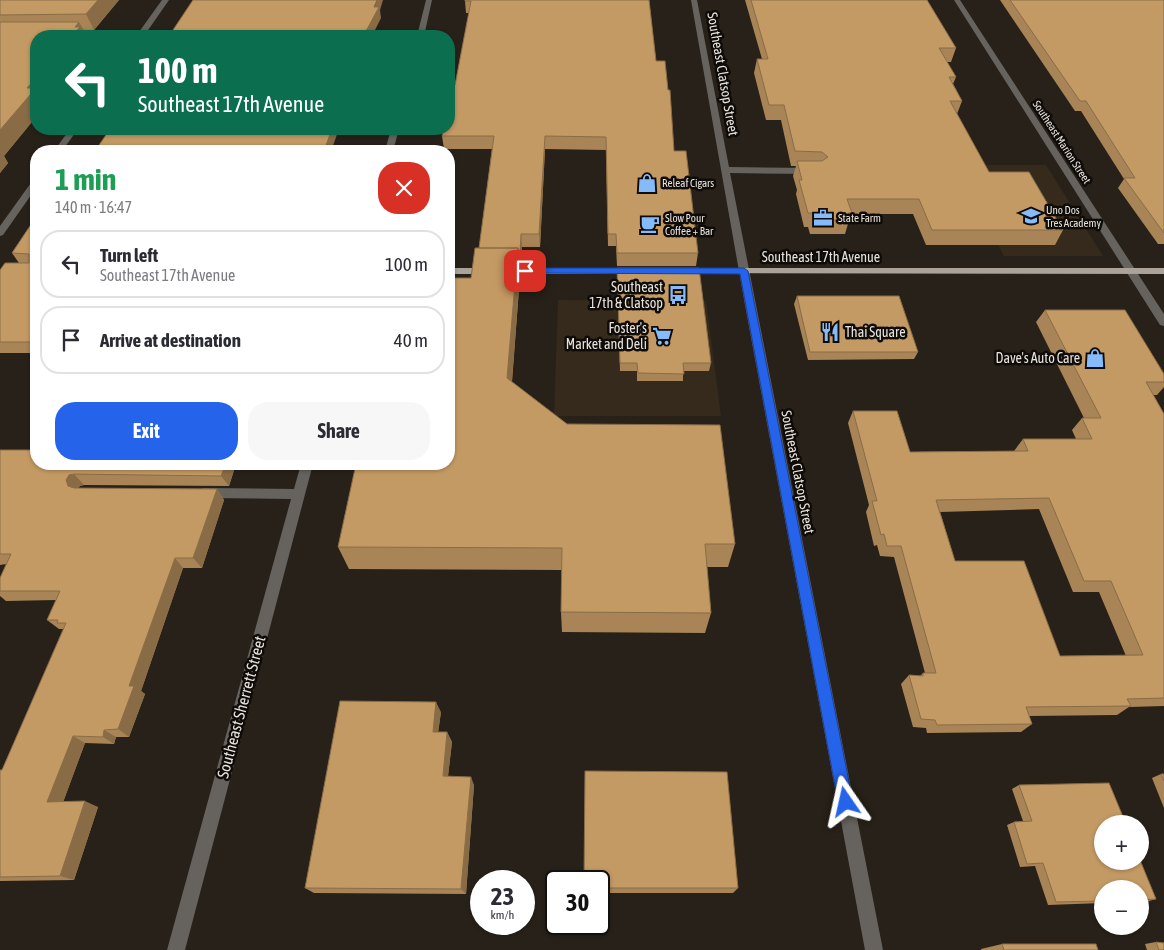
<!DOCTYPE html>
<html lang="en">
<head>
<meta charset="utf-8">
<style>
  body { margin:0; font-family:"Asap Condensed",sans-serif; background:#f7f7f7; color:#2b2b33; height:100vh; display:flex; flex-direction:column; font-size:19px; white-space:nowrap }
  * { box-sizing:border-box; margin:0 }
  p { font-size:16px; color:#7c7c81 }
  .icon { flex:none; width:28px; height:28px; fill:none; stroke:currentColor; stroke-width:2; stroke-linecap:round; stroke-linejoin:round }
  .map { position:relative; flex:1; overflow:hidden }
  .drawer { position:absolute; left:30px; top:145px; width:425px; height:325px; display:flex; flex-direction:column; background:#fff; border-radius:20px; box-shadow:0 1px 4px #0004 }
  .drawer>* { flex:none }
  .banner { position:absolute; left:30px; top:30px; width:425px; height:105px; border-radius:20px; box-shadow:0 1px 4px #0004; background:#0b6e4f; color:#fff; overflow:hidden }
  .fabs { position:absolute; left:1094px; top:815px; display:grid; gap:10px }
  .fabs a { display:grid; place-items:center; width:55px; height:55px; border-radius:50%; background:#fff; box-shadow:0 1px 4px #0004; font-size:25px }
  .speed { position:absolute; left:470px; top:870px; display:flex; gap:10px; font-size:25px; font-weight:700; text-align:center }
  .speed>* { display:grid; place-content:center; width:65px; height:65px; border-radius:50%; background:#fff; box-shadow:0 1px 4px #0004; line-height:1 }
  .speed small { font-size:12px; font-weight:400 }
  .speed .limit { border:2px solid #111; border-radius:8px; background:#fff; color:#111 }
  .pin { position:absolute; display:grid; place-items:center; width:42px; height:42px; color:#fff; margin:-21px; border-radius:10px; box-shadow:0 2px 8px #0006 }
  .me { position:absolute; width:55px; margin:-28px; rotate:349deg; stroke-linejoin:round; filter:drop-shadow(0 0 4px #0008) }
  .turn { display:flex; align-items:center; gap:18px; height:105px; padding:0 25px; font-size:22px }
  .turn .icon { width:65px; height:65px; stroke-width:2.5 }
  .turn b { display:block; font-size:35px; line-height:42px }
  .round { display:grid; place-items:center; flex:none; width:52px; height:52px; border-radius:20px; background:#f7f7f7 }
  .overview { display:flex; align-items:center; justify-content:space-between; height:85px; padding:0 25px }
  h1 { font-size:30px; font-weight:700; line-height:38px; color:#1e9e55 }
  .primary-button { display:flex; gap:10px; margin-top:auto; padding:10px 25px }
  .primary-button a { flex:1; height:58px; border-radius:20px; background:#2563eb; color:#fff; font-size:20px; font-weight:700; line-height:58px; text-align:center }
  .primary-button a+a { background:#f7f7f7; color:#2b2b33 }
  ul { padding:0; list-style:none }
  li { display:flex; align-items:center; gap:15px; height:68px; margin:0 10px 8px; padding:0 15px; border:2px solid #e1e1e2; border-radius:20px }
  li div { flex:1 }
  li b { display:block; font-size:19px }
  li em { font-style:normal }
  .map>svg:first-child { display:block }
  .built { fill:#352a1c }
  .lines { fill:none; stroke-linecap:round; stroke-linejoin:round }
  .minor { fill:#66635e; fill-rule:evenodd }
  .major { fill:#aba39a; fill-rule:evenodd }
  .wall { fill:#a98456; fill-rule:evenodd }
  .shaded-wall { fill:#896c46 }
  .building { fill:#c49a64; stroke:#896c46; fill-rule:evenodd }
  .route { fill:#2563eb; stroke:#184099 }
  .labels { text-anchor:middle; dominant-baseline:central; stroke-width:5; stroke-linejoin:round; paint-order:stroke }
  .far-street-label { font-size:11px; fill:#e8e3dd; stroke:#0e0b08 }
  .far-poi-label { font-size:11px; fill:#e8e3dd; stroke:#0e0b08; text-anchor:start }
  .street-label { font-size:14px; fill:#e8e3dd; stroke:#0e0b08 }
  .poi-label { font-size:14px; fill:#e8e3dd; stroke:#0e0b08; text-anchor:end }
  .near-street-label { font-size:16px; fill:#e8e3dd; stroke:#0e0b08 }
</style>
</head>
<body>
<div class="map">
<svg width="1164" height="950" viewBox="0 0 1164 950">
  <rect width="100%" height="100%" fill="#282119"/>
  <path class="built" d="M958,165H1046L1103,256H1004Z
    M558,300L706,301L721,416H554Z"/>
  <g class="lines">
    <path class="minor" d="M162,0H169L144,36L69,35L65,33L69,31L139,32Z
      M426,0H432L424,36H417Z
      M691,0H697L729,167L811,168L815,171L811,174L730,173L883,950H865L745,305Z
      M954,0H960L1164,314V326L1160,325Z
      M70,129H78L62,151H54Z
      M391,129H399L393,151H385Z
      M36,179V188L3,235L0,236V226L33,180Z
      M301,464H313L185,950H167L291,499L204,498L200,497L198,493L200,489L204,488L294,489Z"/>
    <path class="major" d="M449,268H634L639,271L634,274H449Z
      M684,268H1164V274L680,273L679,271Z"/>
  </g>
  <path class="wall" d="M0,0H119L94,30L84,31L36,36V117L4,156L8,163L0,173Z
    M649,0L656,61L674,151L698,253L696,266H617L616,246H608L606,150L545,149L540,247H522L521,266H519L520,276L512,382L567,424L735,544L728,567H707L711,613L705,633L562,632L561,612L562,570L349,569L338,547L471,278L479,248L492,149H444L442,136L455,85L469,13H466L465,1Z
    M745,0H927L956,48L951,62H947L956,77L953,84L962,101L957,114L989,172L1063,230L1055,245H926L913,214H851L845,234H810L808,227H804L796,194L797,190L793,176L796,166H791L781,120H766L754,73L757,59H762Z
    M1000,0H1164V244H1158L1118,188L1124,179L1081,111H1075Z
    M36,217V353H0V270L19,263L12,253Z
    M617,268L711,363L709,371H683V381H637V371H620Z
    M797,296L918,352L914,359L808,360L794,304Z
    M1045,310L1164,374V387L1157,395H1153L1164,414V706L1129,707L1117,715L1029,716L1032,724L1021,732L927,733L926,728L913,727L901,684L909,675L920,676L923,673H925L894,557L880,556L877,545L874,546L866,512L869,505L848,423L853,411L910,452L1014,451L1023,439H1076L1072,430L1082,418H1084L1036,322ZM1039,509L1073,592H1099L1126,656H1060L955,561L940,512Z
    M0,450L36,464H236L229,486L84,485L80,486L78,488L217,489L224,500L202,568H183L141,691L145,694L129,737H116L114,744L85,743L63,802L98,807L74,880L0,881V770H2L64,629H59L47,620L56,600L6,601L0,596V578L6,564L0,565Z
    M441,712L438,732H447L452,742L448,776L474,785L466,894L314,893L305,888Z
    M1161,774H1164V808L1152,778Z
    M1019,785L1156,899L1146,902H1140V889H1102V903L1048,905L1035,866L1020,867L1007,825L1014,822L1023,821L1012,789Z
    M599,881L738,888L733,893H599Z
    M1156,942L1164,950H1147L1145,944Z
    M1002,944L1098,950H981V949Z"/>
  <path class="shaded-wall" d="M98,0H119L94,30L86,14Z
    M377,0H383L380,10L381,18L372,36H366L365,33Z
    M79,22L87,36H72L75,27Z
    M36,78V117L4,156L8,163L0,173V130L27,88Z
    M332,129H339L331,151H324Z
    M545,136V149L540,247L539,234Z
    M521,234L522,247L521,266L520,253Z
    M518,248L520,276L510,405L507,378Z
    M36,337V345L34,342Z
    M226,464H236L229,486L221,476Z
    M74,474L84,485L80,486L76,491L68,486L66,480L69,475Z
    M217,489L224,500L202,568L193,558Z
    M175,558L183,568L141,691L145,694L129,737L118,729L129,686Z
    M436,702L441,712L437,741L433,732Z
    M104,730L116,737L114,744L103,737Z
    M447,732L452,742L447,785L443,776Z
    M73,736L85,743L61,808L47,802Z
    M471,777L474,785L466,894L461,889Z
    M85,801L98,807L74,880L60,876Z"/>
  <path class="building" d="M0,0H98L86,14L0,15Z
    M193,0H377L374,7H379L365,33H369L368,36H169Z
    M465,0H649L656,61H665L668,90H670L674,151H686L698,253H617L616,234H608L606,137L545,136L539,234H521L520,253H518V248H479L494,136H442L444,129H449V106L453,85H455L471,1H465Z
    M751,0H927L956,48H939L956,77H949L962,101H950L989,172H1029L1063,230H932L919,199H847L852,213H848L850,220H815L813,213H808L799,180H802L797,161H822L828,157L822,152L795,151L784,105H769L757,59H768Z
    M1010,0H1164V233L1124,178H1135L1086,101H1080Z
    M0,22H79L75,27H80L72,36H36V78L27,88H36L0,130Z
    M110,129H332L324,151H95Z
    M36,217V337L34,342H0V270L5,263H29V254L12,253Z
    M475,248H518L507,378L567,424L720,425L735,544H705L711,613L561,612L562,548L338,547L356,464H449V278H471Z
    M617,268H699L711,363H683L684,374L638,373L637,363H620Z
    M797,296H899L918,352H810Z
    M1045,310H1125L1164,374V382H1146L1164,414V698L1127,699L1131,706L1026,707L1032,724L937,725L935,720L921,719L909,675L923,676V673H936L901,546H887L884,534L881,535L872,501H877L853,411H897L910,452L1028,451L1023,439H1092L1082,418H1101ZM1049,498L1084,581H1111L1143,655L1060,656L1024,561H955L936,500Z
    M0,450H36V464H226L221,476L74,474L69,475L66,480L68,486L74,488L217,489L193,558H175L129,686H134L118,729L104,730L103,737L73,736L47,802L85,801L60,876L0,877V770H2L66,623H57L58,620H47L60,591H0V578L11,554H0Z
    M340,701L436,702L433,732H447L443,776L471,777L461,889L305,888Z
    M585,771L727,772L738,888H599V881H584Z
    M1161,774H1164V781Z
    M1109,783L1126,824H1102V861H1140V860L1156,899L1140,900V889H1102V901L1056,902L1043,863L1027,864L1014,822L1032,821L1019,785Z
    M1156,942L1164,943V950H1159Z
    M1002,944H1096L1098,950H1004Z"/>
  <path class="route" d="M525,268H744L748,271L853,802L851,807L846,809L840,807L838,802L740,274L522,273L521,271Z"/>
  <defs>
    <g id="shop-bare" transform="scale(1.5)"><path d="M-5-2.5h2.3a2.7 3.5 0 0 1 5.4 0H5L5.5 6h-11ZM-1.5-2.5h3a1.5 2.3 0 0 0-3 0Z" fill="#85bbfb" stroke="#0e0b08" stroke-width="2.5" paint-order="stroke"/></g>
    <g id="school-bare" transform="scale(1.5)"><path d="M0-5L7-2L0 1L-7-2ZM-4 1L0 2.5L4 1V4Q0 6-4 4Z" fill="#85bbfb" stroke="#0e0b08" stroke-width="2.5" paint-order="stroke"/></g>
    <g id="office-bare" transform="scale(1.5)"><path d="M-6-3h4V-5.5h4V-3h4V5H-6ZM-1-4.5V-3h2v-1.5ZM-6 0V1H6V0Z" fill="#85bbfb" stroke="#0e0b08" stroke-width="2.5" paint-order="stroke"/></g>
    <g id="cafe-bare" transform="scale(1.5)"><path d="M-5.5-4.5H6V0H3Q3 3.5 0 3.5H-2.5Q-5.5 3.5-5.5 0ZM3-3.2v2h1.7v-2ZM-6 4.5H4V6H-6Z" fill="#85bbfb" stroke="#0e0b08" stroke-width="2.5" paint-order="stroke"/></g>
    <g id="bus-bare" transform="scale(1.5)"><path d="M-5-6H5V4H4V6H2V4H-2V6H-4V4H-5ZM-3.5-4V0h7V-4ZM-3.5 1.2v1.5H-2V1.2ZM2 1.2v1.5H3.5V1.2Z" fill="#85bbfb" stroke="#0e0b08" stroke-width="2.5" paint-order="stroke"/></g>
    <g id="restaurant-bare" transform="scale(1.5)"><path d="M-5-6h1v4h1v-4h1v4h1v-4h1v5L-1.5 .5V6h-2V.5L-5-1ZM5-6V6H3V1.5H1.5Q1.5-4 5-6Z" fill="#85bbfb" stroke="#0e0b08" stroke-width="2.5" paint-order="stroke"/></g>
    <g id="supermarket-bare" transform="scale(1.5)"><path d="M-6-5.5h2.5l.6 2H6L4.5 2H-2.5L-4.4-4H-6ZM-1.5 3.2a1.3 1.3 0 1 0 .1 0ZM3 3.2a1.3 1.3 0 1 0 .1 0Z" fill="#85bbfb" stroke="#0e0b08" stroke-width="2.5" paint-order="stroke"/></g>
  </defs>
  <g fill-rule="evenodd">
    <use href="#shop-bare" x="647" y="183"/>
    <use href="#school-bare" x="1031" y="216"/>
    <use href="#office-bare" x="823" y="218"/>
    <use href="#cafe-bare" x="650" y="224"/>
    <use href="#bus-bare" x="678" y="295"/>
    <use href="#restaurant-bare" x="830" y="332"/>
    <use href="#supermarket-bare" x="662" y="336"/>
    <use href="#shop-bare" x="1095" y="358"/>
  </g>
  <g class="labels">
    <g class="far-street-label">
      <text transform="translate(1062 142) rotate(57)">Southeast Marion Street</text>
    </g>
    <g class="far-poi-label">
      <text x="662" y="183">Releaf Cigars</text>
      <text x="1046" y="210">Uno Dos<tspan x="1046" dy="13">Tres Academy</tspan></text>
      <text x="665" y="218">Slow Pour<tspan x="665" dy="13">Coffee + Bar</tspan></text>
      <text x="838" y="218">State Farm</text>
    </g>
    <g class="street-label">
      <text transform="translate(723 74) rotate(80)">Southeast Clatsop Street</text>
      <text x="821" y="257">Southeast 17th Avenue</text>
      <text transform="translate(798 472) rotate(79)">Southeast Clatsop Street</text>
    </g>
    <g class="poi-label">
      <text x="663" y="287">Southeast<tspan x="663" dy="16">17th &amp; Clatsop</tspan></text>
      <text x="647" y="328">Foster's<tspan x="647" dy="16">Market and Deli</tspan></text>
      <text x="845" y="332" text-anchor="start">Thai Square</text>
      <text x="1080" y="358">Dave's Auto Care</text>
    </g>
    <g class="near-street-label">
      <text transform="translate(241 707) rotate(-75)">Southeast Sherrett Street</text>
    </g>
  </g>
</svg>
<div class="fabs">
<a>+</a>
<a>−</a>
</div>
<div class="speed"><div>23<small>km/h</small></div><div class="limit">30</div></div>
<div class="pin" style="left:525px;top:271px;background:#d93025"><svg class="icon" aria-label="arrive" viewBox="0 0 24 24"><path d="M6 21V4h12l-3 4 3 4H6"/></svg></div>
<svg class="me" style="left:846px;top:802px" viewBox="-20 -20 40 40"><path d="M0-17L14 15 0 8-14 15z" fill="#2563eb" stroke="#fff" stroke-width="4"/></svg>
<div class="banner">
<div class="turn"><svg class="icon" aria-label="left" viewBox="0 0 24 24"><path d="M17 20v-9H6M10 6l-5 5 5 5"/></svg><div><b>100 m</b>Southeast 17th Avenue</div></div>
</div>
<section class="drawer">
<div class="overview"><div><h1>1 min</h1><p>140 m · 16:47</p></div><a class="round" style="background:#d93025;color:#fff"><svg class="icon" aria-label="close" viewBox="0 0 24 24"><path d="M6 6l12 12M18 6L6 18"/></svg></a></div>
<ul>
<li><svg class="icon" aria-label="left" viewBox="0 0 24 24"><path d="M17 20v-9H6M10 6l-5 5 5 5"/></svg><div><b>Turn left</b><p>Southeast 17th Avenue</p></div><em>100 m</em></li>
<li><svg class="icon" aria-label="arrive" viewBox="0 0 24 24"><path d="M6 21V4h12l-3 4 3 4H6"/></svg><div><b>Arrive at destination</b></div><em>40 m</em></li>
</ul>
<div class="primary-button"><a>Exit</a><a>Share</a></div>
</section>
</div>
</body>
</html>
